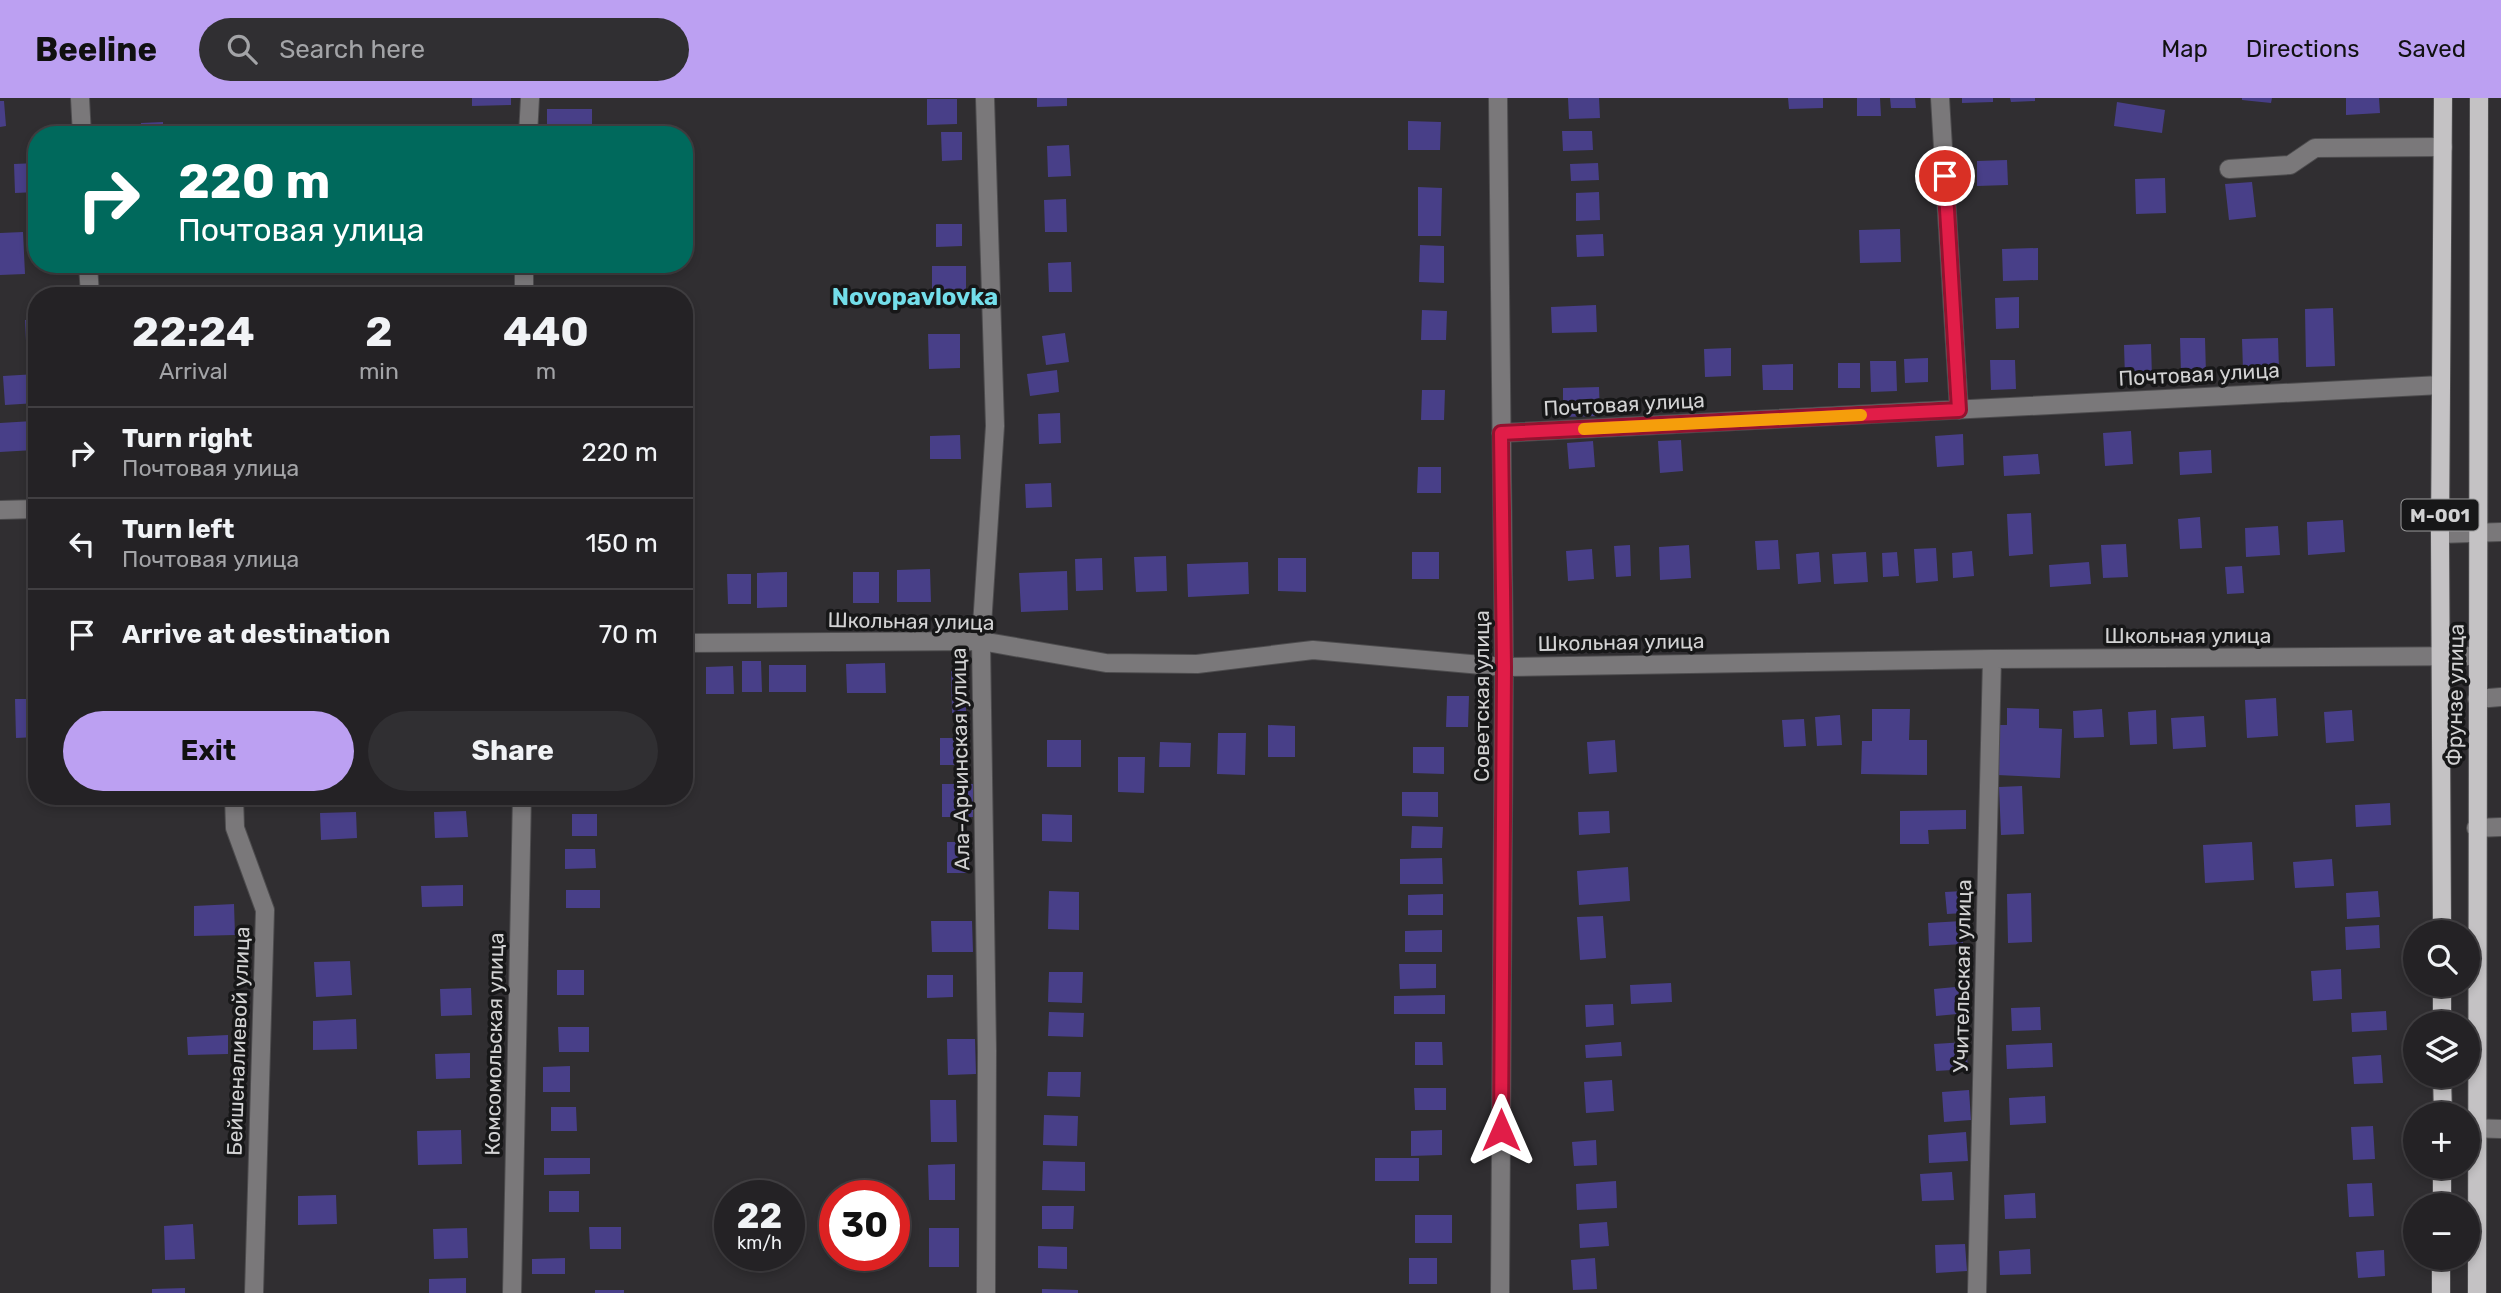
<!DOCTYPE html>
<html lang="en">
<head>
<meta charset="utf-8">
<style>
  body { margin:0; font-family:Rubik,sans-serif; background:#302f32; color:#f1f3f6; height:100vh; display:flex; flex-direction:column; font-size:26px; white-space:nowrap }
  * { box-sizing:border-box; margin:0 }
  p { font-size:23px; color:#a3a4a7 }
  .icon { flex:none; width:38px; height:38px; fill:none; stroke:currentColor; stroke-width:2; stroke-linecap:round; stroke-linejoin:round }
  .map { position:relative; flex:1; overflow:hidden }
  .side { position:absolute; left:28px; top:189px; width:665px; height:518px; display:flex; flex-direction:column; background:#242225; border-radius:28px; box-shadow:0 4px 10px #0003,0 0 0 2px #413f42 }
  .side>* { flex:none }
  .hud { position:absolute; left:28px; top:28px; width:665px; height:147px; border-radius:28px; box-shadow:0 4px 10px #0003,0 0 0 2px #413f42; background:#00695c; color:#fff; overflow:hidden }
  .fabs { position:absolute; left:2403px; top:822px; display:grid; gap:14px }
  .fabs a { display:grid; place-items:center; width:77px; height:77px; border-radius:50%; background:#242225; box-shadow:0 4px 10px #0003,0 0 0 2px #413f42; font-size:35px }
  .speed { position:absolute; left:714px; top:1082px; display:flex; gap:14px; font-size:35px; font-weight:700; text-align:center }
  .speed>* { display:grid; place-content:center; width:91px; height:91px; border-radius:50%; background:#242225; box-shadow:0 4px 10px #0003,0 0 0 2px #413f42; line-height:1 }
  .speed small { font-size:18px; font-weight:400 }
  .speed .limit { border:10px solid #d22; background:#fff; color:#111 }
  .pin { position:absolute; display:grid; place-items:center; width:60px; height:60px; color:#fff; margin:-30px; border:4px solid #fff; border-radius:50%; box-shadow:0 2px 7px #0007 }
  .me { position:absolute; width:77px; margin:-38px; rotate:0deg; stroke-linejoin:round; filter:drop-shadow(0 0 5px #0008) }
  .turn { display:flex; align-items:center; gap:24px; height:147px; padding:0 35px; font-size:32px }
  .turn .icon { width:91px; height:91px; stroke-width:2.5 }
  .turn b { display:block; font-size:49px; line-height:60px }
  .eta { display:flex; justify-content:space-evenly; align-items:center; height:119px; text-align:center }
  .eta b { font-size:42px; font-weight:700; line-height:49px }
  .cta { display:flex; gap:14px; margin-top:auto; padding:14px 35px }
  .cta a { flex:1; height:80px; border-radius:42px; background:#bca0f2; color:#111; font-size:28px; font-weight:700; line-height:80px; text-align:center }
  .cta a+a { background:#302f32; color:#f1f3f6 }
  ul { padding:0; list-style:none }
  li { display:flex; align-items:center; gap:21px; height:91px; padding:0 35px; border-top:2px solid #413f42 }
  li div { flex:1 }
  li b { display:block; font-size:26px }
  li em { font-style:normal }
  header { display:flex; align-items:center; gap:42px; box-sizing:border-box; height:98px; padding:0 35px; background:#bca0f2; color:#111 }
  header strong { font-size:33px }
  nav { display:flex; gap:38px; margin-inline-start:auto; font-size:24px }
  .search { width:490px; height:63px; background:#302f32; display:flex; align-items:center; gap:18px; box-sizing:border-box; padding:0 24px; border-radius:38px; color:#a3a4a7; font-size:26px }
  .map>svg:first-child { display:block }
  .building { fill:#483f88 }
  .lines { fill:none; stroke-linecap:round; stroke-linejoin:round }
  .minor-casing { stroke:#4d4c4e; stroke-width:20 }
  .major-casing { stroke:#4d4c4e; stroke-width:20 }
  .minor { stroke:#7a787a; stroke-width:18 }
  .major { stroke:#c4c2c4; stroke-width:18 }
  .route-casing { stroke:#92132f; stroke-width:18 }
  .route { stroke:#e11d48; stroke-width:12 }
  .slow { stroke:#f59e0b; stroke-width:12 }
  .labels { text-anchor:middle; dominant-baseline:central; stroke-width:7; stroke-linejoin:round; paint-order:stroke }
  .shield { fill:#171718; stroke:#9a9a9b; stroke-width:2 }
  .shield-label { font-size:19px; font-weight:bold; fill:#d2d2d3 }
  .street-label { font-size:21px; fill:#d2d2d3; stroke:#171718 }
  .quarter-label { font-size:24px; font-weight:bold; fill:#73deea; stroke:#171718 }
</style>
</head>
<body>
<header>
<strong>Beeline</strong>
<div class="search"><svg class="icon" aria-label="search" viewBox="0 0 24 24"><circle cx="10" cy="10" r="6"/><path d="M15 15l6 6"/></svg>Search here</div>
<nav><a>Map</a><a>Directions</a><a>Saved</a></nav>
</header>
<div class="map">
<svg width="2501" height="1195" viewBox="0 0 2501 1195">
  <rect width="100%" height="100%" fill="#302e31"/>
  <path class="building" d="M472,0H511V7L472,8Z
    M1037,0H1067V8L1037,9Z
    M1568,0H1599L1600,20L1569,21Z
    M1788,0H1823V10L1789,11Z
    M1857,0H1880L1881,18H1857Z
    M1890,0H1915L1916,10H1891Z
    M1962,0H1993V4L1962,5Z
    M2010,0H2035V3L2011,4Z
    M2242,0H2272L2271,5L2242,2Z
    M2346,0H2379L2380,15L2346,17Z
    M927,1H957V26L927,27Z
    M0,3H4L6,28L0,29Z
    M2117,4L2165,12L2162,35L2114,28Z
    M547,11H592V34L547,35Z
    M1408,23L1441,24L1440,52H1408Z
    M163,24V37H141V25Z
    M1562,33H1592L1593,52L1563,53Z
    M941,34H962V62L942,63Z
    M1069,47L1071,78L1048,79L1047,48Z
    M2007,62L2008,87L1977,88V63Z
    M37,65V94L15,95L14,66Z
    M1598,65L1599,82L1571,83L1570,66Z
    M2165,80L2166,115L2136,116L2135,81Z
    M2252,84L2256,119L2229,122L2225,86Z
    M1418,89L1442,90L1441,138H1418Z
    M1599,94L1600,122L1576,123V95Z
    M1066,101L1067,134H1045L1044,102Z
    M936,126H962V148L936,149Z
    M1900,131L1901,164L1860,165L1859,132Z
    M23,134L25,176L0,177V135Z
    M1603,136L1604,158L1577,159L1576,137Z
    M1420,147L1444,148V185L1419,184Z
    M2038,150V182L2003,183L2002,151Z
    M1071,164L1072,194H1049L1048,165Z
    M137,166H167V173L137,174Z
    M479,166H506V173L479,174Z
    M560,166H590V172H560Z
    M932,168H966V198H932Z
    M599,191V198H554V192Z
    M2019,199V230L1996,231L1995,200Z
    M1596,207L1597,234L1552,235L1551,209Z
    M2333,210L2335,268L2306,269L2305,211Z
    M1422,212L1447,213L1446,242H1421Z
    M37,221V242L26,243L25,222Z
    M1065,235L1069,264L1046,267L1042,238Z
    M928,236H960V270L929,271Z
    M2180,240H2205L2206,276H2181Z
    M2278,240L2279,271L2243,272L2242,241Z
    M2151,246L2152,279L2125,280L2124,247Z
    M1731,250V278L1705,279L1704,251Z
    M1928,260V284L1905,285L1904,261Z
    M1990,262H2015L2016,291L1991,292Z
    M1870,263H1896L1897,293L1871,294Z
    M1838,265H1860V290H1838Z
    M1793,266V292H1763L1762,267Z
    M1057,272L1059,294L1030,298L1027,276Z
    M37,276V305L5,307L3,278Z
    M1599,289L1600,318L1563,319V290Z
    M1422,292H1445L1444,322H1421Z
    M1060,315L1061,345L1039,346L1038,316Z
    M33,323L34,352L0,354V325Z
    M2131,333L2133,366L2105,368L2103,335Z
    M1963,336L1964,367L1937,369L1935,338Z
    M960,337L961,361H930V338Z
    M1681,342L1683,373L1660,375L1658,343Z
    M1593,343L1595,369L1569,371L1567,345Z
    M2211,352L2212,375L2180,377L2179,354Z
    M2038,356L2040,376L2004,378L2003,358Z
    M1418,369H1441V395H1417Z
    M1051,385L1052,409L1026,410L1025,386Z
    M2031,415L2033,456L2009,458L2007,416Z
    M2200,419L2202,450L2180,451L2178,421Z
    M2343,422L2345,454L2308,457L2307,424Z
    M2278,428L2280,457L2246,459L2245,430Z
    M1778,442L1780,471L1757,472L1755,443Z
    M2126,446L2128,479L2103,480L2101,447Z
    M1630,447L1631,478L1616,479L1614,448Z
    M1689,447L1691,480L1660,482L1659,449Z
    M1936,450L1938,483L1916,485L1914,451Z
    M1592,451L1594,481L1568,483L1566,453Z
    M1972,453L1974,478L1953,480L1952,455Z
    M1412,454H1439V481H1412Z
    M1819,454L1821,484L1798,486L1796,456Z
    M1866,454L1868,484L1834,486L1832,456Z
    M1897,454L1899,478L1883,479L1882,455Z
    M1166,458L1167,493L1136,494L1134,459Z
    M1102,460L1103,492L1076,493L1075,461Z
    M1278,460H1306V494L1278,493Z
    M1248,464L1249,496L1188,499L1187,466Z
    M2089,464L2091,486L2050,489L2049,467Z
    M2242,468L2244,495L2227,496L2225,469Z
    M930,471L931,504H897V472Z
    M1067,473L1068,512L1021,514L1019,475Z
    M787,474V509L757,510V475Z
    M853,474H879V505H853Z
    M727,476H751V506H728Z
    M742,563H761L762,594H742Z
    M885,565L886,595H847L846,566Z
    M769,567H806V594H769Z
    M733,568L734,596H706V569Z
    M951,573H966V615H952Z
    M1447,598H1469L1468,629H1446Z
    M2276,600L2278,638L2247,640L2245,602Z
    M15,601H37V639L16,640Z
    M2007,610L2039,611V630L2062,631L2060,680L1997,677L1999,627H2007Z
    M1872,611H1910L1909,642H1927V677L1861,676L1862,643H1872Z
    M2102,611L2104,639L2074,640L2073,613Z
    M2156,612L2157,646L2130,647L2128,614Z
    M2352,612L2354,643L2326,645L2324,614Z
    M1840,617L1842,647L1817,648L1815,619Z
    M2204,618L2206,649L2173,651L2171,620Z
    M1804,621L1806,648L1784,649L1782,622Z
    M1268,627L1295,628V659H1268Z
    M1218,635H1246L1245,677L1217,676Z
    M940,640H969L970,667H940Z
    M1047,642H1081V669H1047Z
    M1615,642L1617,674L1589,676L1587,644Z
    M1160,644L1191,645L1190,669H1159Z
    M1413,649H1444V676L1413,675Z
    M1118,659H1145L1144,695L1118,694Z
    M942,686H973V719H942Z
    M2022,688L2024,736L2001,737L1999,689Z
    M1402,694H1438V719L1402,718Z
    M2390,705L2391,727L2356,729L2355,707Z
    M1966,712V731L1928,732L1929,746H1900V713Z
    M466,713L468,739L435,740L434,714Z
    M1609,713L1610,735L1579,737L1578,714Z
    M356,714L357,740L321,742L320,715Z
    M572,716H597V738H572Z
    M1042,716L1072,717V744L1042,743Z
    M1412,728L1443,729L1442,750H1411Z
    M947,744H970V775H947Z
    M2252,744L2254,782L2205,785L2203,747Z
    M565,751H595L596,770L565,771Z
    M1442,760L1443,786H1400V761Z
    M2332,761L2334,788L2295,790L2293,764Z
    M1628,769L1630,803L1579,807L1577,773Z
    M463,787V808L422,809L421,788Z
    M566,792H600V810H566Z
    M1049,793L1079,794V832L1048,831Z
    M1963,793L1964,815L1947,816L1945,794Z
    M2378,793L2380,819L2347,821L2346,795Z
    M2031,795L2032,844L2008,845L2007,796Z
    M1443,796V817H1408V797Z
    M234,806L235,837L194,838V808Z
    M1603,818L1606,860L1580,862L1577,819Z
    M931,823H972L973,854H932Z
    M1962,823L1963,846L1929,848L1928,825Z
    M2379,827L2380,850L2346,852L2345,829Z
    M1442,832V854H1405V833Z
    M350,863L352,897L316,899L314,864Z
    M1399,866H1436V890L1400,891Z
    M2341,871L2342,901L2313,903L2311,873Z
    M557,872H584V897H557Z
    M1049,874H1083L1082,905L1048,904Z
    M927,877H953V899L927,900Z
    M1671,885L1672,904L1631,906L1630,887Z
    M1966,888L1968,915L1936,918L1934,891Z
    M471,890L472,917L441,918L440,891Z
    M1445,897V916H1394V898Z
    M1613,906L1614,927L1586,929L1585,907Z
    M2040,909L2041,932L2012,933L2011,910Z
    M2386,913L2387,932L2352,934L2351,915Z
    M1049,914L1084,915L1083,939L1048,938Z
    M356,921L357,951L313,952V923Z
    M558,929H589V954H559Z
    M228,937V956L188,957L187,939Z
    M947,941H975L976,976L948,977Z
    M1415,944H1442L1443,967H1415Z
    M1621,944L1622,958L1586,960L1585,947Z
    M1966,944L1968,971L1936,973L1934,946Z
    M2052,945L2053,969L2007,971L2006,947Z
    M470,955V980L436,981L435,956Z
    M2381,957L2383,985L2354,986L2352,959Z
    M570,968V994H543V969Z
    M1048,974H1081L1080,999L1047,998Z
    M1612,982L1614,1013L1586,1015L1584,984Z
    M1414,990H1446V1012H1415Z
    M1969,992L1971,1022L1944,1024L1942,994Z
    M2045,998L2046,1025L2010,1027L2009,1000Z
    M930,1002H956L957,1044H931Z
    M551,1009H576L577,1033H551Z
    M1044,1017L1078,1018L1077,1048L1043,1047Z
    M2373,1028L2375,1061L2353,1062L2351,1029Z
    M461,1032L462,1066L418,1067L417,1033Z
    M1442,1032V1057L1411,1058V1033Z
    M1966,1034L1968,1063L1929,1065L1928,1037Z
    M1596,1042L1597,1067L1574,1068L1572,1044Z
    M544,1060H590V1076L544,1077Z
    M1375,1060H1419V1083H1375Z
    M1043,1063L1085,1064V1093L1042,1092Z
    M955,1066V1102H929L928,1067Z
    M1952,1074L1954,1102L1922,1103L1920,1076Z
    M1616,1083L1617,1110L1577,1112L1576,1086Z
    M2372,1085L2374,1118L2349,1119L2347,1086Z
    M549,1093H579V1114H549Z
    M2035,1095L2036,1120L2005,1121L2004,1097Z
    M336,1097L337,1126L298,1127V1098Z
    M1042,1108H1074L1073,1131H1042Z
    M1415,1117H1452V1145H1415Z
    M1607,1124L1609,1148L1580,1150L1579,1126Z
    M193,1126L195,1161L165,1162L164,1128Z
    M589,1129H621V1151H590Z
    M467,1130L468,1160L434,1161L433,1131Z
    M929,1130H959V1169H929Z
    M1965,1146L1967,1173L1936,1175L1935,1147Z
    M1038,1148L1067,1149V1171L1038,1170Z
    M2030,1151L2031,1176L2000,1177L1999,1153Z
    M2384,1152L2385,1178L2358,1180L2356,1154Z
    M565,1160V1176H532V1161Z
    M1409,1160H1437V1186H1409Z
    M1595,1160L1597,1191L1573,1192L1571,1162Z
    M466,1180V1195H429V1181Z
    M185,1190V1195H152V1191Z
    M1042,1191L1078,1192V1195H1042Z
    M595,1192H624V1195H595Z"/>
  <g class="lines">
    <g class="minor-casing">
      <path id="minor" d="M80,0L82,37
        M985,0L995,328L981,543L987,953L986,1195
        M1498,0L1504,569L1500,1195
        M1940,0L1959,312
        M528,37L530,0
        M2229,71L2290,67L2315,50L2443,49
        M88,166L90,198
        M524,166V198
        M1501,335L2441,287
        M0,412L37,411
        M2440,436L2501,434
        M684,545L981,543L1106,565L1197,566L1313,552L1504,569L1992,561L2478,558
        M2477,601L2501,599
        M234,698L235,730L265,812L254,1195
        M2476,730L2501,729
        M2468,1030L2501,1031
        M512,1195L522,698
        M1977,1195L1992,561"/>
    </g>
    <g class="major-casing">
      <path id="major" d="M2442,835L2440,436L2443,0
        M2442,887V926
        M2442,978L2443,1017
        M2442,1108V1069
        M2441,1195V1160
        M2477,1195L2479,0"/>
    </g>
    <use href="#minor" class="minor"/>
    <use href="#major" class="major"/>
  </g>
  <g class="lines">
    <g class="route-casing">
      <path id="route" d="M1501,1032L1504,569L1501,335L1959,312L1945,78"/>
    </g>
    <use href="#route" class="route"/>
    <path class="slow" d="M1584,331L1861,317"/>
  </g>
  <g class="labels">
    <rect class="shield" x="2401.5" y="401.5" width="77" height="31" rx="5"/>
    <g class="shield-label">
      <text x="2440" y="417">M-001</text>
    </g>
    <g class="street-label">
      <text transform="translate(2199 276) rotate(-3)">Почтовая улица</text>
      <text transform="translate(1624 306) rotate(-3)">Почтовая улица</text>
      <text transform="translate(911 523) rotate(1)">Школьная улица</text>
      <text x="2188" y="537">Школьная улица</text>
      <text transform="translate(1621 544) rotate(-1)">Школьная улица</text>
      <text transform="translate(2455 597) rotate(-89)">Фрунзе улица</text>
      <text transform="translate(1481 598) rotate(-90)">Советская улица</text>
      <text transform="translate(960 661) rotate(-91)">Ала-Арчинская улица</text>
      <text transform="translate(1962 878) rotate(-89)">Учительская улица</text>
      <text transform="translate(238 943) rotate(-88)">Бейшеналиевой улица</text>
      <text transform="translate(494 946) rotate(-89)">Комсомольская улица</text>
    </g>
    <g class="quarter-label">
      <text x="915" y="199">Novopavlovka</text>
    </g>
  </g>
</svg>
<div class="fabs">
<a><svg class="icon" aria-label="search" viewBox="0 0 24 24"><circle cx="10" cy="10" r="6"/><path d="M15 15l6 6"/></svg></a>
<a><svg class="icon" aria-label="layers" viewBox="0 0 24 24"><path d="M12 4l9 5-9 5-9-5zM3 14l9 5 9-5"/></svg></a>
<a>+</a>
<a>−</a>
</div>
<div class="speed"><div>22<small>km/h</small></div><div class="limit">30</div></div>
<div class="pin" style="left:1945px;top:78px;background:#d93025"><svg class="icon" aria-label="arrive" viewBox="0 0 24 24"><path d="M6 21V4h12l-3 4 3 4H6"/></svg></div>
<svg class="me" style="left:1501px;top:1032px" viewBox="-20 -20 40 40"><path d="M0-17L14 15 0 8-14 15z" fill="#e11d48" stroke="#fff" stroke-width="4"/></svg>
<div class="hud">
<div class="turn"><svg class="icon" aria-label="right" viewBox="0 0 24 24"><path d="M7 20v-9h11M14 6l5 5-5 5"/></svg><div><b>220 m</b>Почтовая улица</div></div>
</div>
<section class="side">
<div class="eta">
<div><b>22:24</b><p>Arrival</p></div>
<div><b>2</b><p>min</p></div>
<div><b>440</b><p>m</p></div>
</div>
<ul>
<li><svg class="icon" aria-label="right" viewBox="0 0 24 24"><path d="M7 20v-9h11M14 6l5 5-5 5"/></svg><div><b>Turn right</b><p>Почтовая улица</p></div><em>220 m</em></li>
<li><svg class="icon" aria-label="left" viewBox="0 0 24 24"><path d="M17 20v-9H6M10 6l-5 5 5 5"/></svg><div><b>Turn left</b><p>Почтовая улица</p></div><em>150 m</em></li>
<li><svg class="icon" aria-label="arrive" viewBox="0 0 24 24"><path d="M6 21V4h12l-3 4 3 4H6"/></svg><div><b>Arrive at destination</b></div><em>70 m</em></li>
</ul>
<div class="cta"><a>Exit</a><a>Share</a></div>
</section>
</div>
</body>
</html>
